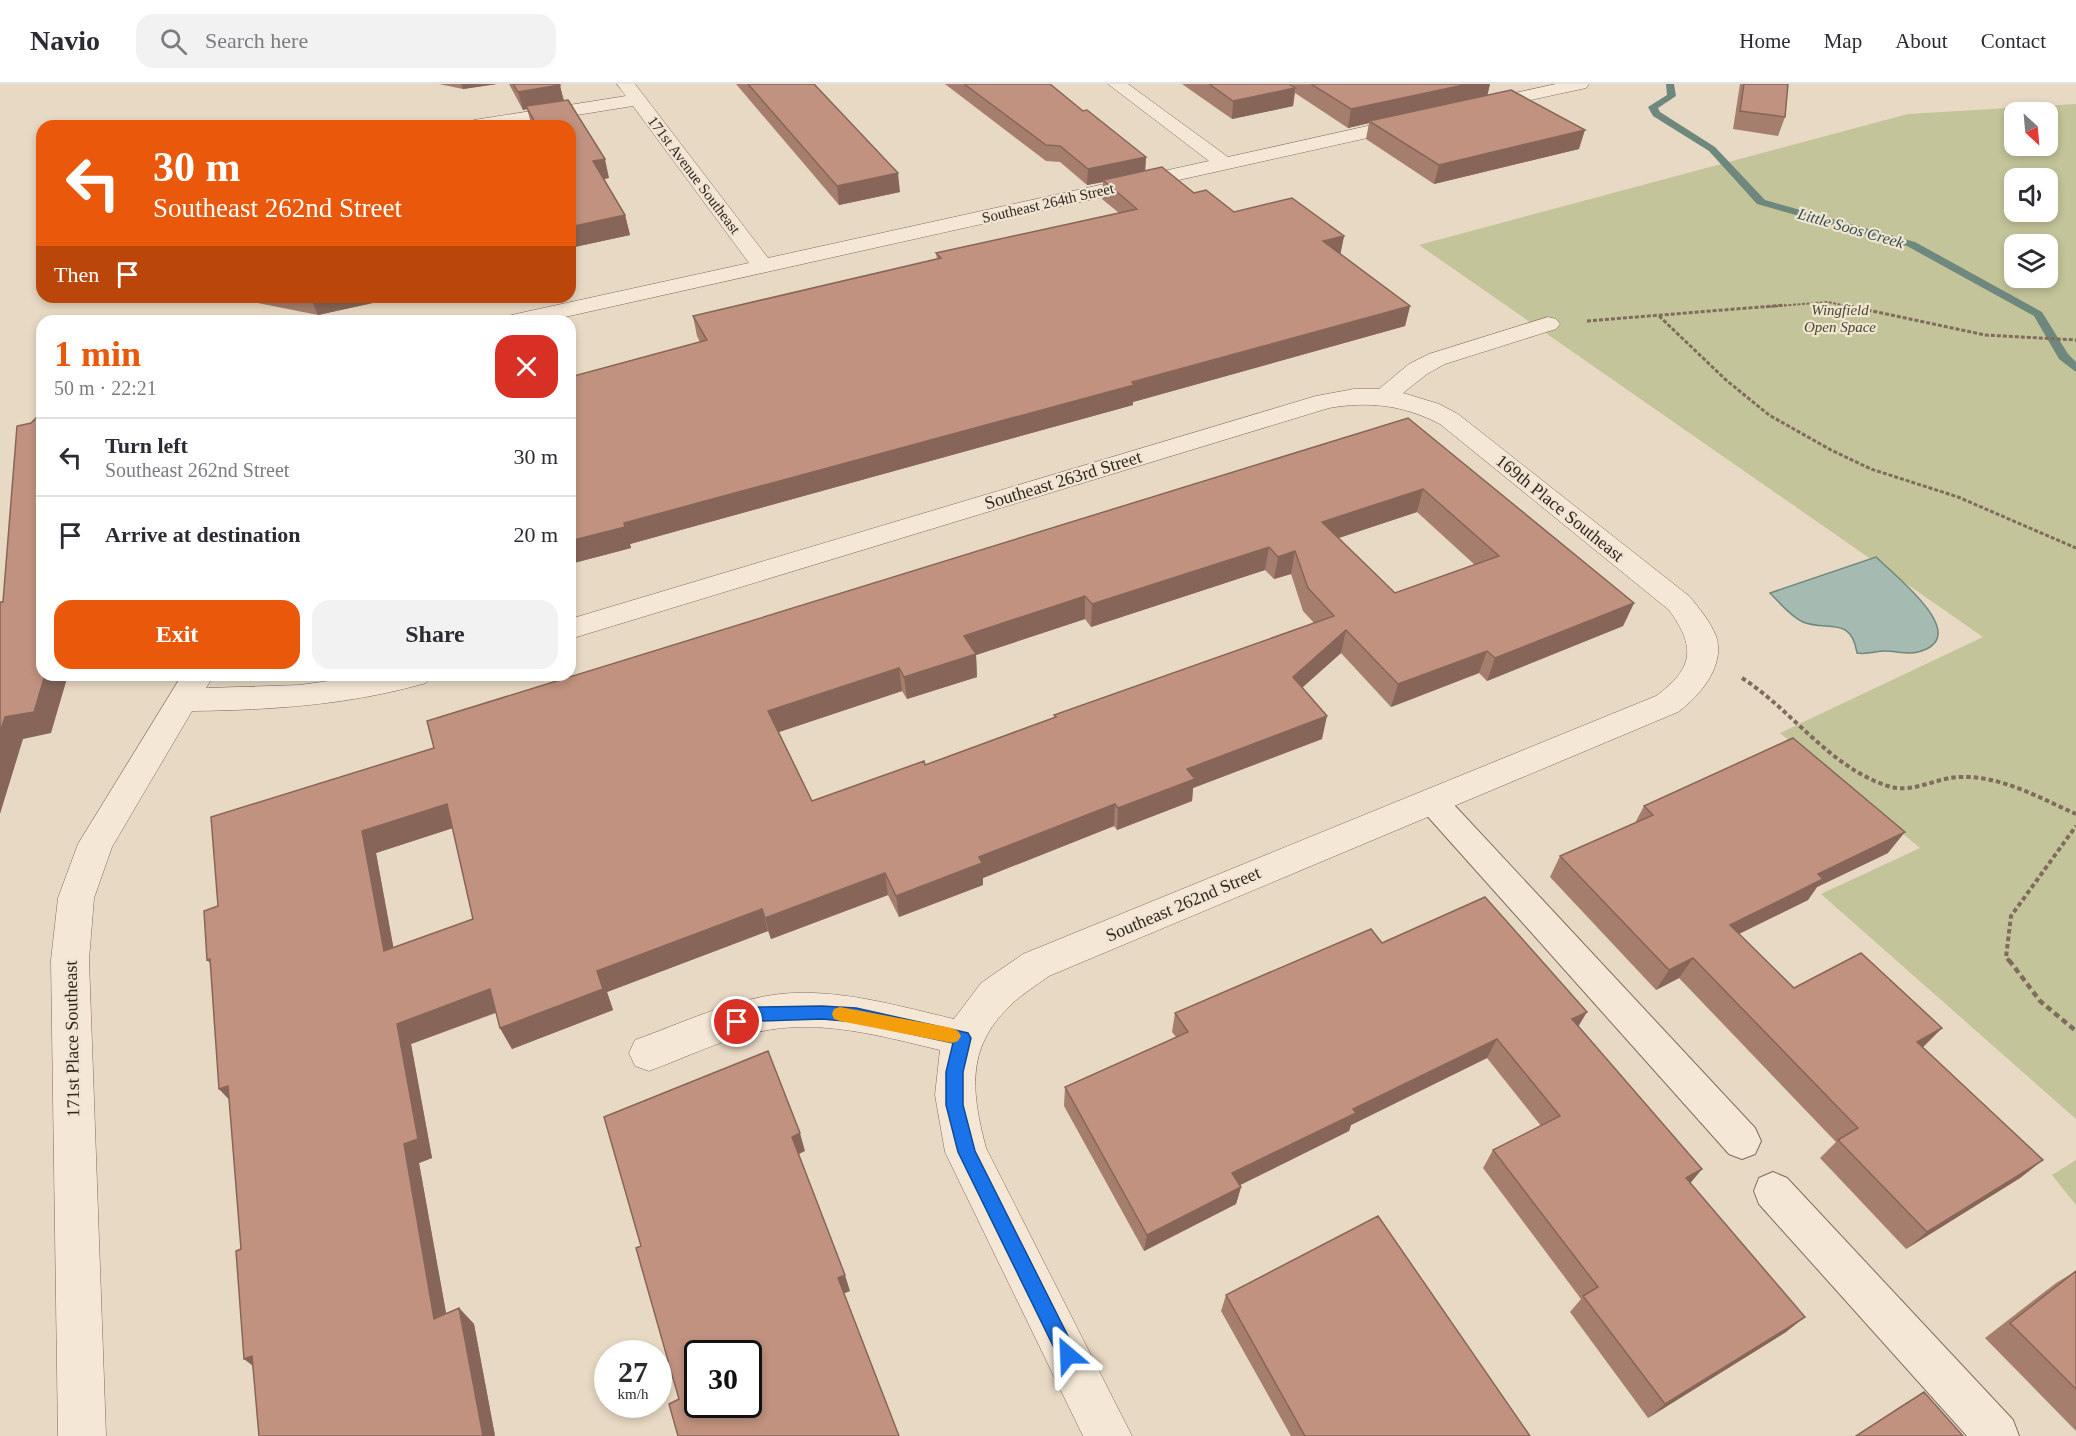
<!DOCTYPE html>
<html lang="en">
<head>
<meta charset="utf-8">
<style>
  body { margin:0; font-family:Georgia,serif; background:#f2f2f3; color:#2b2b33; height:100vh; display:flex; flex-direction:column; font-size:22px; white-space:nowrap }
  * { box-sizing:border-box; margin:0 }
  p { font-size:20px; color:#7c7c81 }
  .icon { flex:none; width:33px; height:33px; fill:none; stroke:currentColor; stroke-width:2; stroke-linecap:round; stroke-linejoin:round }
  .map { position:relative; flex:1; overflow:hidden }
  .panel { position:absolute; left:36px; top:231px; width:540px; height:366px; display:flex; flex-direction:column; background:#fff; border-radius:18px; box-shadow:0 3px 9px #0003 }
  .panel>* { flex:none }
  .banner { position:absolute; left:36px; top:36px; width:540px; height:183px; border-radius:18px; box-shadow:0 3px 9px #0003; background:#ea580c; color:#fff; overflow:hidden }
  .needle { width:39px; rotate:154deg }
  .controls { position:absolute; left:2004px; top:18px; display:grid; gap:12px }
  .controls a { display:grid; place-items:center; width:54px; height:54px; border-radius:12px; background:#fff; box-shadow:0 3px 9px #0003; font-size:30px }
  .speed { position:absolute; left:594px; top:1256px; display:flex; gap:12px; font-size:30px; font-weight:700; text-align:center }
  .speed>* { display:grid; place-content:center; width:78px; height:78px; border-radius:50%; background:#fff; box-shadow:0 3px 9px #0003; line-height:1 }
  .speed small { font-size:15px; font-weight:400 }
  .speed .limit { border:3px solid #111; border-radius:9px; background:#fff; color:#111 }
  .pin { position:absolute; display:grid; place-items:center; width:51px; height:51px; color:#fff; margin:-26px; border:3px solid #fff; border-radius:50%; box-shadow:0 2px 6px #0007 }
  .me { position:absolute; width:66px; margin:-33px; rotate:334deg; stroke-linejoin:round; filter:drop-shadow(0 0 4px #0008) }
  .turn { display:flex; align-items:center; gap:21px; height:126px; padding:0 18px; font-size:27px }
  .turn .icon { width:78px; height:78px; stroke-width:2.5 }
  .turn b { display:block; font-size:42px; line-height:51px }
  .then { display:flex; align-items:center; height:57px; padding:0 18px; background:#0003; gap:12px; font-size:22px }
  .round { display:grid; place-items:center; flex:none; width:63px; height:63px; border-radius:18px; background:#f2f2f3 }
  .overview { display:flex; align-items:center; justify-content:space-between; height:102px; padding:0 18px }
  h1 { font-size:36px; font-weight:700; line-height:45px; color:#ea580c }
  .button { display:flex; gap:12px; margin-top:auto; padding:12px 18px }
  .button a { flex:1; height:69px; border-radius:18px; background:#ea580c; color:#fff; font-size:24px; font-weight:700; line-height:69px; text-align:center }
  .button a+a { background:#f2f2f3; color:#2b2b33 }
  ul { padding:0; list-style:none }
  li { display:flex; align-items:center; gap:18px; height:78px; padding:0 18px; border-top:2px solid #e1e1e2 }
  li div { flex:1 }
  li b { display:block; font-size:22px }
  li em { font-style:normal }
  header { display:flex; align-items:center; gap:36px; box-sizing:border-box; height:84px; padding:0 30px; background:#fff; border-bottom:2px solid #e1e1e2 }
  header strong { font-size:28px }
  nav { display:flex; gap:33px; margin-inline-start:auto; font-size:21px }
  .search { width:420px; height:54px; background:#f2f2f3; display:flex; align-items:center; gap:15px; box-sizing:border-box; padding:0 21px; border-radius:18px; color:#7c7c81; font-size:22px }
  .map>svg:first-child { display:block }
  .green { fill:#c4c49a; fill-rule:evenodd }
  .water { fill:#a5bbb2; stroke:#6e887e; stroke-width:1.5 }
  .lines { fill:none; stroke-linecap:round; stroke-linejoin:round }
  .stream { fill:#6e887e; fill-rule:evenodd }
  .service-casing { stroke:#806b5d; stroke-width:2 }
  .minor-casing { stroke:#806b5d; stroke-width:1 }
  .path-far3 { stroke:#806b5d; stroke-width:2; stroke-dasharray:3 1.5; stroke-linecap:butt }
  .path-far2 { stroke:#806b5d; stroke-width:3; stroke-dasharray:4 2; stroke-linecap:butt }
  .path-far1 { stroke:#806b5d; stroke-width:4; stroke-dasharray:4.5 3; stroke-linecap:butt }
  .path { stroke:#806b5d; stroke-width:4.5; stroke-dasharray:6 4; stroke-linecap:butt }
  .service { fill:#f4e7d6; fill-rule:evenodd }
  .minor { fill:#f4e7d6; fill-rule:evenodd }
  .wall { fill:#a67e6d; fill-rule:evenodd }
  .shaded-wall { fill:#876659 }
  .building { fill:#c1927f; stroke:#876659; stroke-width:1.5; fill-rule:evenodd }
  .route { fill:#1a73e8; stroke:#114b97; stroke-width:1.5 }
  .slow { fill:#f59e0b }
  .labels { text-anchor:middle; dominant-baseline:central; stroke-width:4.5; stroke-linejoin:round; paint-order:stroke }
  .far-street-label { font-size:15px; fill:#32261f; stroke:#f0e4d3 }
  .far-park-label { font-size:15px; font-style:italic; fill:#474c28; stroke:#f0e4d3 }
  .far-water-label { font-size:16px; font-style:italic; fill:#30504a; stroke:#f0e4d3 }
  .street-label { font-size:18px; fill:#32261f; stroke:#f0e4d3 }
</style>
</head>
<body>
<header>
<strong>Navio</strong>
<div class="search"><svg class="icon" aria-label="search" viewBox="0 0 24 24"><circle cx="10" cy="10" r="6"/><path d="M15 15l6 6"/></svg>Search here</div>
<nav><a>Home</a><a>Map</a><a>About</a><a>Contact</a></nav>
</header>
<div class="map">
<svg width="2076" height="1352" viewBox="0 0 2076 1352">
  <rect width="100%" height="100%" fill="#e8d9c4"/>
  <path class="green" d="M2076,20V1035L1821,810L1920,764L1780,649L1983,553L1419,161L1908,30ZM2014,28H2048V62H2014ZM2014,94H2048V128H2014ZM2014,160H2048V194H2014Z
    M2076,1076V1121L2052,1091Z"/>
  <path class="water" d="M1876,473C1894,491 1975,553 1918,568C1907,571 1896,567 1885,567C1875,567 1867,571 1857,569C1851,531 1827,548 1803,538C1791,533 1779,518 1770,509Z"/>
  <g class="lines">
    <path class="stream" d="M1666,0H1674L1676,12L1658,24L1660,28L1715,63L1765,116L1915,158L2042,228L2068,270L2076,278V288L2059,275L2034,232L1907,162L1757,120L1709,67L1653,32L1648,23L1667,11Z"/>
    <g class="service-casing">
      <path id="service" d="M1432,705L1443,709L1755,1044L1761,1057L1755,1070L1742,1075L1729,1070L1421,725L1417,717L1421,709Z
        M1773,1088L1787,1094L2013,1336L2019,1352H1967L1759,1120L1754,1107L1759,1094Z"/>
    </g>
    <g class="minor-casing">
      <path id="minor" d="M617,0H635L768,174L1209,77L1108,0H1128L1228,73L1412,32L1421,38L1412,44L547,237H505L508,232L516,230L749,179L633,22L508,42H465L474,36L626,12Z
        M1556,0H1589L1586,4L1480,27L1471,22L1474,18Z
        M1548,233L1556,235L1560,240L1556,245L1445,280L1427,290L1403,309L1439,320L1458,330L1689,512C1699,524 1710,537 1716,552C1726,581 1700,612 1678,628L1049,892C1036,902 1020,911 1009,923C965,965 972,1010 986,1064L1132,1352H1083L945,1068L935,1011L940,966C881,952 818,934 758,948C720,956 685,974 649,987L635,982L629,969L635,956C682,939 730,916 780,910C838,904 898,922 954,935L981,899L1023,870L1656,612C1694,584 1696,563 1669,526L1440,340C1403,321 1370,317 1329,324L570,555V535L1316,312L1354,305H1379L1409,280L1429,270Z
        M182,591H214L206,604L300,601L370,591H431L426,599C349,621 272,626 192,627L112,763L94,814L89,876L106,1352H58L51,876L58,814L78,760Z"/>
    </g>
    <path class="path-far3" d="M1766,223L1828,218L1851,223"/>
    <path class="path-far2" d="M1844,221L1985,251L2076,256
      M1659,232L1726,296L1769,331L1831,366L1871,385L1958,413L2076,464
      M1587,237L1785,221"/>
    <path class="path-far1" d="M1742,594C1792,626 1829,683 1888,702C1913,710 1935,694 1959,693C2000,691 2040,714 2076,730
      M2010,878L2006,873L2011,832L2076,742"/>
    <path class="path" d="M2009,876L2040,917L2076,947"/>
    <use href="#service" class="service"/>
    <use href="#minor" class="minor"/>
  </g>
  <path class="wall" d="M439,0H497L463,5Z
    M509,0H559L564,16L609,94L604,95L625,131L630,151L570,164V42H532L527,25L523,26Z
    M736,0H814L900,108L839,121Z
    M945,0H1050L1083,27L1146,73L1145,87L1194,109L1234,128L1344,152L1340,170L1410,222L1405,242L1133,318V321L630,460L631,464L570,480V293L700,258L697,252L693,232L937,175L936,169L1119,129L1102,115L1103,98L1087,101L1060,78L1046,77Z
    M1182,0H1490L1487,11L1579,65L1434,100L1366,55L1369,39L1348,44L1295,9L1293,22L1232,35Z
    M1740,0H1788L1785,33L1778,52L1733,45Z
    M228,213H400L318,231Z
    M1408,334L1634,519L1623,542L1487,597L1479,589L1391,623L1341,569L1302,604L1322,655L1193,704L1192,717L1117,746L1114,742L983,794V801L899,833L888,811L771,855L768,847L607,908L613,926L512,965L500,944L496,929L411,960L432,1074L419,1079L446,1229L459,1224L474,1240L495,1352H259L253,1281L244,1275L241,1165L229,1015L210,879L207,876L218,822L434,664ZM1417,428L1475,481L1395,509L1338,454ZM1265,486L1274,495L1291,490L1303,527L1314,539L1054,631V634L925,681L812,717L779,648L902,607L907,615L977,593L976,571L1085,535L1091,543ZM453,744L473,835L393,863L376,769Z
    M1644,722L1888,769L1817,803L1808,816L1739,850L1794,904L1942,944L1923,963L2043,1076L2020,1094L1906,1165L1820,1074L1836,1058L1679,894L1656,906L1550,793L1560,772L1635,739Z
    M1382,859L1578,942L1702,1085L1690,1099L1786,1248L1648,1334L1570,1228L1581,1215L1483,1084L1493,1066L1541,1042L1487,974L1351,1041L1349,1047L1240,1101L1241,1103L1236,1120L1144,1167L1064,1022L1065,1003L1176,953L1172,948L1175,929Z
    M2076,1187V1347L1985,1254L2056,1199Z
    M1226,1211L1530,1352H1291L1221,1227Z
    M1924,1308L1963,1352H1855L1901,1322Z"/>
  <path class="shaded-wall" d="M461,0H497L463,5Z
    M1468,0H1490L1487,13L1369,37V39L1348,44L1351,25Z
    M560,1L564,19L526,22L527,25L523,26L518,8Z
    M1295,4L1293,22L1232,35L1233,17Z
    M1585,46L1579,65L1434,100L1439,81Z
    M1146,73L1145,89L1103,96V98L1087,101L1088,85Z
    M605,75L609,94L598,96L593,77Z
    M898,89L900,108L839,121L837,102Z
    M625,131L630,151L570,164V143Z
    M1344,152L1340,172L1323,157Z
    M310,213H400L318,231Z
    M1410,222L1405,242L1133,318V321L630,460L631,464L570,480V457L624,439Z
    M1423,405L1417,428L1318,461L1322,438Z
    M1269,463L1265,486L1091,543L1092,520Z
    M1295,467L1291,490L1274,495L1278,473Z
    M1085,512V535L976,571L977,593L907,615L904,593L964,552Z
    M1634,519L1623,542L1487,597L1495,574Z
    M1346,546L1341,569L1288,616L1293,593Z
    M1487,567L1479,589L1391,623L1398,600Z
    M899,584L902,607L773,650L768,627Z
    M45,591H68L51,649L23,655L0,730V648L5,633Z
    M1327,632L1322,655L1193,704L1192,717L1117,746L1118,724L1187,685Z
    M447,720L459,742L376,769L398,888L384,867L362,747Z
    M1115,720L1114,742L983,794V801L899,833L896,812L979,773Z
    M1905,748L1888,769L1817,803L1808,816L1716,861L1730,841L1818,790Z
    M885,789L888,811L771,855L765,834Z
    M762,825L768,847L607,908L613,926L512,965L500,944L597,887Z
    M1693,874L1679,894L1656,906L1669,886Z
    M490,905L502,926L411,960L432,1074L419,1079L450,1251L434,1235L404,1060L397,940Z
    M1587,928L1575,948L1572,935Z
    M1942,944L1922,964L1917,958Z
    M1497,955L1487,974L1351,1041L1349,1047L1228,1107L1232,1089L1353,1025Z
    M228,1002L238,1025L219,1005Z
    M800,1049L805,1067L797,1071L792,1053Z
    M2043,1076L2020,1094L1906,1165L1927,1148Z
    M1702,1085L1687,1103L1686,1094Z
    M1241,1103L1236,1120L1144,1167L1147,1151Z
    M845,1191L850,1207L843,1210L838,1194Z
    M459,1224L474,1240L495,1352H483Z
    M1805,1233L1786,1248L1648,1334L1665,1320Z
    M252,1272L265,1291L244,1275Z"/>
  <path class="building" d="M513,0H559L560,1L518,8Z
    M748,0H814L898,89L837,102Z
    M964,0H1050L1083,27L1087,26L1146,73L1088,85L1060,62L1046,61Z
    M1209,0H1289L1295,4L1233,17Z
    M1311,0H1468L1351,25Z
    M1744,0H1788L1785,33L1740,27Z
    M1511,6L1585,46L1439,81L1369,37Z
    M568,16L605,75L593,77L625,131L570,143V42H537L526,22Z
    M1162,83L1194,109L1206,106L1234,128L1292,114L1344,152L1323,157L1410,222L1132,298L1134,301L624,439L625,443L570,457V293L707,256L693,232L941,174L936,169L1137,125L1103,96Z
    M42,328V591H45L34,628L5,633L0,648V518H3L17,342L31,339Z
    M1408,334L1634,519L1495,574L1487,567L1398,600L1346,546L1293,593L1327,632L1187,685L1195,695L1118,724L1115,720L979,773L982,779L896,812L885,789L765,834L762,825L597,887L603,905L500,944L490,905L397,940L418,1055L404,1060L434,1235L459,1224L483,1352H259L252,1272L244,1275L236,1167L241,1165L228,1002L219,1005L210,875L207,876L204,827L218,822L211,733L434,664L427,637ZM1423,405L1499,472L1395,509L1322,438ZM1269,463L1278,473L1295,467L1308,504L1334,532L1054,631L1056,633L925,681L924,677L812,717L768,627L899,584L904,593L976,570L964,552L1085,512L1092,520ZM447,720L473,835L384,867L362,747Z
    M1793,654L1905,748L1818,790L1823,795L1730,841L1794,904L1861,869L1942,944L1917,958L2043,1076L1927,1148L1838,1056L1858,1044L1693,874L1669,886L1560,772L1653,731L1644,722Z
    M1485,813L1587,928L1572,935L1702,1085L1686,1094L1805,1233L1665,1320L1583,1212L1598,1203L1493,1066L1560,1032L1497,955L1353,1025L1356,1029L1232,1089L1241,1103L1147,1151L1065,1003L1188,948L1175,929L1371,845L1382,859Z
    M768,967L800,1049L792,1053L845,1191L838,1194L899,1352H678L669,1320L679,1315L636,1164L641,1162L604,1033ZM698,1269H748V1320H698Z
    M1378,1132L1530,1352H1305L1226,1211Z
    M2076,1187V1305L2010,1239Z
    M1924,1308L1963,1352H1856Z"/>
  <path class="route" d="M822,922L856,924L968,949L971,954L963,988V1021L975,1067L1074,1264L1077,1271L1074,1278L1068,1281L1061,1278L958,1068L946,1021V988L953,959L856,938L822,935L759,937L737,945L732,943L729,938L732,933L759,923Z"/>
  <path class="slow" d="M840,923L952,944L958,947L961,952L958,957L952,959L840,937L834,935L832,930L834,925Z"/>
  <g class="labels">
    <g class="far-street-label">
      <text transform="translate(694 91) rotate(53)">171st Avenue Southeast</text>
      <text transform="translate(1048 119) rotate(-13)">Southeast 264th Street</text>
    </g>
    <g class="far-park-label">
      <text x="1840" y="226">Wingfield<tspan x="1840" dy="17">Open Space</tspan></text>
    </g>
    <g class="far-water-label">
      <text transform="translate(1851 144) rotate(16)">Little Soos Creek</text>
    </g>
    <g class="street-label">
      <text transform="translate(1063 396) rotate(-17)">Southeast 263rd Street</text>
      <text transform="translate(1560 424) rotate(39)">169th Place Southeast</text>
      <text transform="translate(1183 820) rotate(-23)">Southeast 262nd Street</text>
      <text transform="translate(72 955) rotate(-91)">171st Place Southeast</text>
    </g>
  </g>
</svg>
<div class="controls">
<a><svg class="needle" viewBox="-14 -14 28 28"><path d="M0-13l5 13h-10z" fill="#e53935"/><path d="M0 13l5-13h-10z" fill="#7c7c81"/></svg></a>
<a><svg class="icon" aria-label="sound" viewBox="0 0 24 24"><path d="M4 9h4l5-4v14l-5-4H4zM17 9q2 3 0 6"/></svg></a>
<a><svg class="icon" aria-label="layers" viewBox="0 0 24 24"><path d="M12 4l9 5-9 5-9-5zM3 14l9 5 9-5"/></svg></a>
</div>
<div class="speed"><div>27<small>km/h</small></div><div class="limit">30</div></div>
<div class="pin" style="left:737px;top:938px;background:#d93025"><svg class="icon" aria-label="arrive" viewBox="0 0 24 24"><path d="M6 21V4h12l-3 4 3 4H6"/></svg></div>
<svg class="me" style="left:1068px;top:1271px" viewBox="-20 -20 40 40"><path d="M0-17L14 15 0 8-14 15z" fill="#1a73e8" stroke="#fff" stroke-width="4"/></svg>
<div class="banner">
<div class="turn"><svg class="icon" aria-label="left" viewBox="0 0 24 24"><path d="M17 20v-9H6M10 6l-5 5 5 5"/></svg><div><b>30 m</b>Southeast 262nd Street</div></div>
<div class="then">Then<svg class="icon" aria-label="arrive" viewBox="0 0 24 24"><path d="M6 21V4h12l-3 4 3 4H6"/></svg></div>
</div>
<section class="panel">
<div class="overview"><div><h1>1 min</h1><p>50 m · 22:21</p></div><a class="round" style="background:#d93025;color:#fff"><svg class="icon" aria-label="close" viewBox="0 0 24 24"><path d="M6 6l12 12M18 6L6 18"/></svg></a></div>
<ul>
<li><svg class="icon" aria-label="left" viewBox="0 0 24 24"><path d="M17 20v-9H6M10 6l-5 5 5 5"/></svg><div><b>Turn left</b><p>Southeast 262nd Street</p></div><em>30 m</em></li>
<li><svg class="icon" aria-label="arrive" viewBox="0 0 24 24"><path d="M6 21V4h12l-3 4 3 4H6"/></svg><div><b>Arrive at destination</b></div><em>20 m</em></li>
</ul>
<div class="button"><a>Exit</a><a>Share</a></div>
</section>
</div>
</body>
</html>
